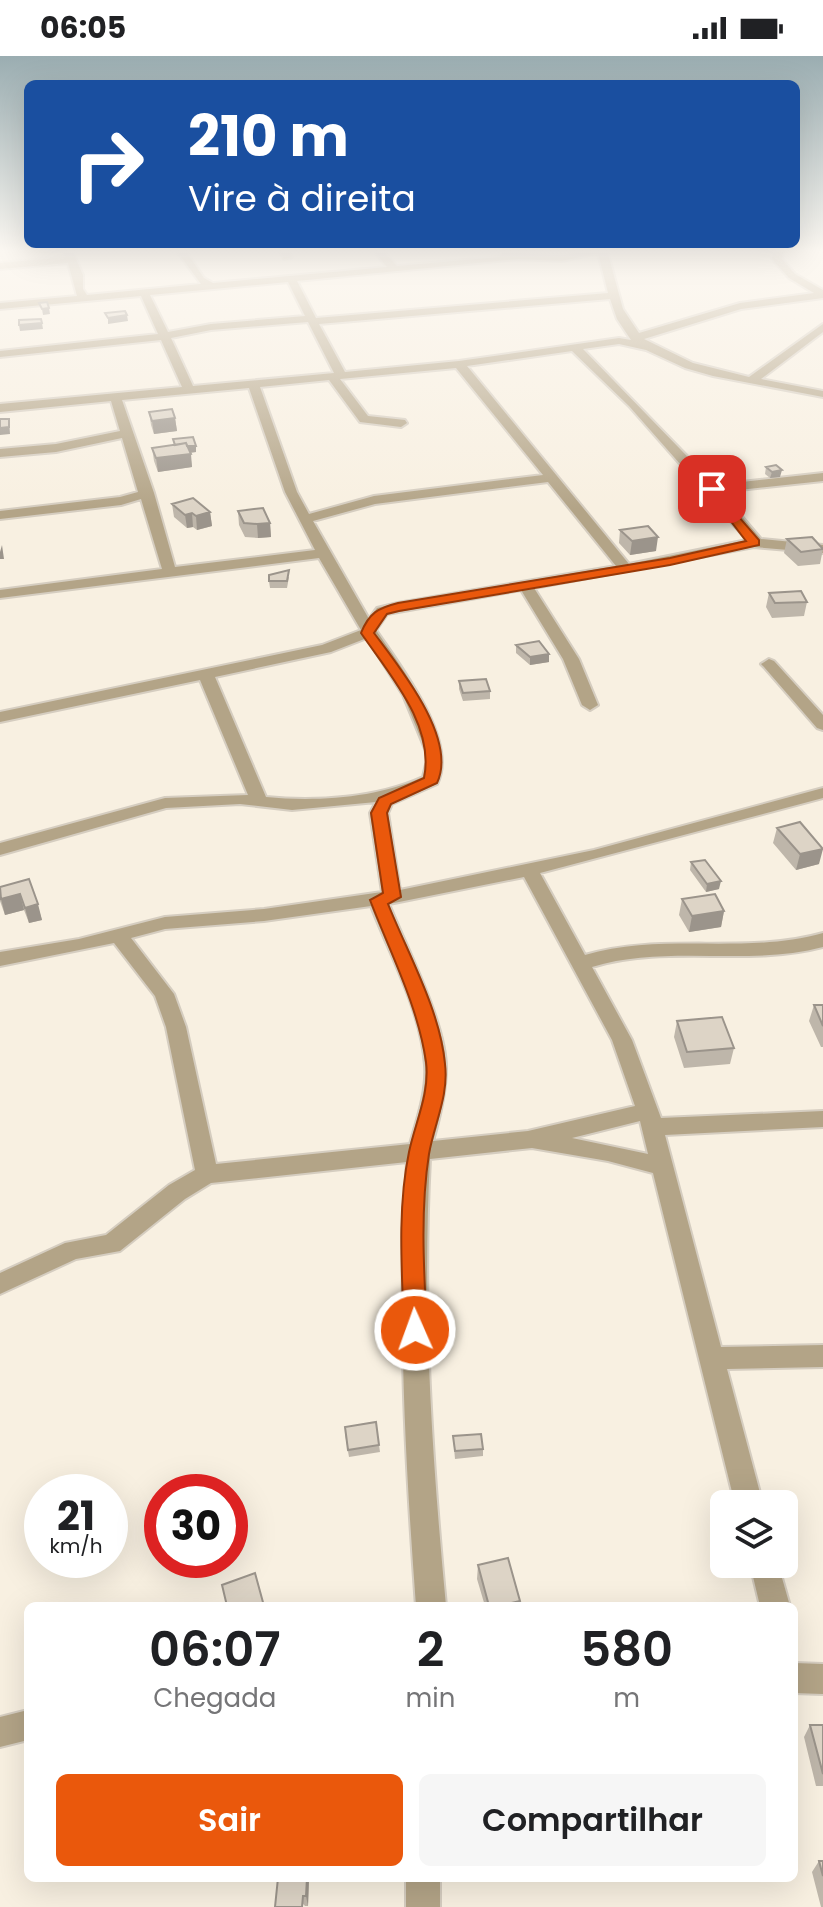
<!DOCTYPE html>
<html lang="pt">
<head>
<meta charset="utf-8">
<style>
  body { margin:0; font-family:Poppins,sans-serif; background:#f6f6f6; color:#202124; height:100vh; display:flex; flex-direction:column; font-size:30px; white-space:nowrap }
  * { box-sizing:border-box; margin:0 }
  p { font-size:26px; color:#757577 }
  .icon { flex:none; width:44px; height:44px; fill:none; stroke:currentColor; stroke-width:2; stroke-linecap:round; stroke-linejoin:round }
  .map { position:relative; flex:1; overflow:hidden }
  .panel { position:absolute; left:24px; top:1546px; width:774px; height:280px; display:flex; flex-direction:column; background:#fff; border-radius:12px; box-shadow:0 8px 32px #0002 }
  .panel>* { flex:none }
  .guide { position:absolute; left:24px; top:24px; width:776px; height:168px; border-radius:12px; box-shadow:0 8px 32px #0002; background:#1a4fa0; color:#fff; overflow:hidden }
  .tools { position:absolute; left:710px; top:1434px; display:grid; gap:16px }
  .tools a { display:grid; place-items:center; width:88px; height:88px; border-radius:12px; background:#fff; box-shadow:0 8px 32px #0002; font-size:40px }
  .speed { position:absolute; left:24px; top:1418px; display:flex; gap:16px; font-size:40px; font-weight:700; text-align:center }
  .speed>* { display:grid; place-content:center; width:104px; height:104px; border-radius:50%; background:#fff; box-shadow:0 8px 32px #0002; line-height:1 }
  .speed small { font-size:20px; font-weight:400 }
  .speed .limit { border:12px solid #d22; background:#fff; color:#111 }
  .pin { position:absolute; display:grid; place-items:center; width:68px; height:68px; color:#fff; margin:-34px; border-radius:16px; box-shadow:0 4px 12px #0006 }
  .me { position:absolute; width:88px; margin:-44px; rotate:358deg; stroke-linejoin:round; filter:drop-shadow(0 0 6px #0008) }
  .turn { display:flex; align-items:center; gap:28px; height:168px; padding:0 32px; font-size:36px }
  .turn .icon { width:104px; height:104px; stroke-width:2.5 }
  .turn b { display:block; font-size:56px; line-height:68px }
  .eta { display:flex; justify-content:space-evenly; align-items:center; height:136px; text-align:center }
  .eta b { font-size:48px; font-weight:600; line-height:56px }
  .button { display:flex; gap:16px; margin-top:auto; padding:16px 32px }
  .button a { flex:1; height:92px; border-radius:12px; background:#ea580c; color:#fff; font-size:32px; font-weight:600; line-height:92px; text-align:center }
  .button a+a { background:#f6f6f6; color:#202124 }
  .status { display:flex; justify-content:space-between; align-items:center; height:56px; padding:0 40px; background:#fff; direction:ltr }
  .status svg { height:22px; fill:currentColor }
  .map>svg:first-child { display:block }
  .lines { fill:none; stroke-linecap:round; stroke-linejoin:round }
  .minor-casing { stroke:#d5cdc0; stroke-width:4 }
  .minor { fill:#b3a487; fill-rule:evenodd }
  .wall { fill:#beb6aa }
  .shaded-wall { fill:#9b948b }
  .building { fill:#ddd4c6; stroke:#9b948b; stroke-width:2 }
  .route { fill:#ea580c; stroke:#983908; stroke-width:2 }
</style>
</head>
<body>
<div class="status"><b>06:05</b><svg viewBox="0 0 49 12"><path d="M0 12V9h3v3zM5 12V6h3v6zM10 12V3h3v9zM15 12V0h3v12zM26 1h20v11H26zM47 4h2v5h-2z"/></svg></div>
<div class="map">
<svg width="823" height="1851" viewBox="0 0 823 1851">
  <rect width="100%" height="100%" fill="#f8f0e1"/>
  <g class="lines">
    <g class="minor-casing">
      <path id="minor" d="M62,194H72L83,219V233L87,239L201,228L176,194H185L204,222L213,227L387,211L373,194H382L397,210L499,201L503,197L562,199L607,194L623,253L639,277L740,247L814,237L789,222L772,203L773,194H783L782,203L795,218L823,234V242L741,253L644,283L693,307L749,321L823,268V276L761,323L823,335V341L713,320L685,312L646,294L619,288L583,293L715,429L823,417V425L721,436L761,483L823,489V497L754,491L534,532L579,603L598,649L590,654L582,649L563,603L521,534L387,558L376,574C400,610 459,685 437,728L392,748L388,757L400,834L594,794L823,732V742L540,817L585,899C663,876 746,899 823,877V891C748,911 667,888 592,911L632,984L661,1062L823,1055V1071L665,1079L721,1291L823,1289V1311L727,1313L763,1448H735L653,1117L608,1105L532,1092L430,1103C422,1253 432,1401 446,1550H416C405,1402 397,1254 407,1106L211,1127L185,1143L120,1195L76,1203L0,1238V1217L65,1187L106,1179L169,1129L195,1114L166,971L155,940L114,887L0,910V896L79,883L165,861L264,853L382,836L370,757L376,746L292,754L240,748L166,752L0,799V787L165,742L248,739L200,624L0,666V656L322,589L361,574L319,502L0,542V534L162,513L141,443L121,449L0,463V455L120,441L138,436L122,382L56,396L0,401V393L56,388L120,375L111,345L0,356V348L182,331L161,284L0,301V295L158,278L141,240L0,253V247L77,240L68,207L0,213V207L66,201ZM598,197L608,237L316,262L297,225L518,203L562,205ZM288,226L305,260L211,268L168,276L150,239ZM610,243L617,263L631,284L619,282L459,305L345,316L319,268ZM308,266L334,317L193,330L171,282L211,274ZM572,295L629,350L747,484L629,508L467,310ZM456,312L543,419L374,440L309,458L297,436L260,331L329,324L360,366L401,371L407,367L405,364L368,360L340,323ZM249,332L285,436L315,494L175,511L154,437L122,344ZM548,426L616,510L398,547L377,552L369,563L313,465L375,448ZM367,582L403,639L428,700L423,721C377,742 316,746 266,741L215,621L331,596ZM524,821L612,984L635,1050L528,1075L433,1085C440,1061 446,1037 446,1012C446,967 406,891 389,848ZM371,850C390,899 421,955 425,1009C427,1035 417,1063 410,1088L216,1108L186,971L174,938L131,882L165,873L264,865ZM640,1065L648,1098L572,1082Z
        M279,194H288L292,201L284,203Z
        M769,603L774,605L823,659V674L817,672L764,611L761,608Z
        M750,1508H778L790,1550H760Z
        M794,1607L823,1608V1638L794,1637Z
        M28,1654V1684L0,1691V1661Z
        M406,1822H440V1851H406Z"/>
    </g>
    <use href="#minor" class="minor"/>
  </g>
  <path class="wall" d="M149,356L175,362L177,375L154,378L151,369Z
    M173,383L196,390V396L190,397L192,411L158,416L154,405L152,392L174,389Z
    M766,411L780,421L770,422L765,418Z
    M172,448L210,456L212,470L197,474L193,471L187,472L174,461Z
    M238,455L270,467L271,481L258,482L245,481L239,469Z
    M620,474L656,495L630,499L619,487Z
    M787,483L823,493L820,508L798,510L784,497Z
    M289,521L287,532H270L269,525Z
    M769,537L807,546L804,560L772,562L766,551Z
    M516,589L549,598V606L530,609L516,597Z
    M459,625L490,635V643L463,645L459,633Z
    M777,772L819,808L796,814L773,787Z
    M691,806L719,833L706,836L690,814Z
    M29,823L42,864L29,867L24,854L5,859L0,845V831Z
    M682,843L724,855L721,871L689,876L679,859Z
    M814,949H823V991H821L809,965Z
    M677,965L734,992L730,1008L684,1012L674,981Z
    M345,1378L379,1389L380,1396L349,1401Z
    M453,1380L483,1393V1400L455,1403Z
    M478,1509L519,1550H485L477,1523Z
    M810,1669H823V1730H816L804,1681Z
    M819,1805H823V1851H821L812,1816Z
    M278,1822H309L308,1850H305Z"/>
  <path class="shaded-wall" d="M49,252L50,258L43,259L42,253Z
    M127,259L128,265L108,268V262Z
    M42,267L43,273L20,275L19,269Z
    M175,362L177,375L154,378L152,365Z
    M9,363L10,378L0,379V372Z
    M196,390V396L176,398L175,392Z
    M191,398L192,411L158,416L156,402Z
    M782,414L780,421L770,422L772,416Z
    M210,456L212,470L197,474L196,460Z
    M192,457L193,471L187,472L185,459Z
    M270,467L271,481L258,482L257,468Z
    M658,481L656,495L630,499L632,485Z
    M2,489L4,503H0V496Z
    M549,598V606L530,609V601Z
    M823,793L819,808L796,814L800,798Z
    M721,825L719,833L706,836L707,828Z
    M20,838L24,854L5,859L1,843Z
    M38,848L42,864L29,867L25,852Z
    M724,855L721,871L689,876L692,860Z
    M520,1545L519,1550H499Z
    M307,1822H309L308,1850L306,1840Z"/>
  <path class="building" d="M47,246L49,252L42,253L39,247Z
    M125,255L127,259L108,262L105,257Z
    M41,263L42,267L19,269V264Z
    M172,353L175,362L152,365L149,356Z
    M0,363H9V371L0,372Z
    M193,381L196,390H187L186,387L175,389L173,383Z
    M186,387L191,398L156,402L152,392Z
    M776,409L782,414L772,416L766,411Z
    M193,442L210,456L196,460L192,457L185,459L172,448Z
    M263,452L270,467L257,468L244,467L238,455Z
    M648,470L658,481L632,485L620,474Z
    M812,481L823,493L801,496L787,483Z
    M289,514L287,525H269V519Z
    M801,535L807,546L775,547L769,537Z
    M539,585L549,598L530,601L516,589Z
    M486,623L490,635L463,637L459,625Z
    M800,766L823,793L800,798L777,772Z
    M705,804L721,825L707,828L691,806Z
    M29,823L38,848L25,852L20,838L1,843L0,831Z
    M715,838L724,855L692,860L682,843Z
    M814,949H823V970Z
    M722,961L734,992L687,996L677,965Z
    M376,1366L379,1389L348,1394L345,1371Z
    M481,1378L483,1393L455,1395L453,1380Z
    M508,1502L520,1545L499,1550H489L478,1509Z
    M255,1517L264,1550H227L222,1529Z
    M810,1669H823V1718Z
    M819,1805H823V1820Z
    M278,1822H307L306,1840H303L302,1851H275Z"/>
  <linearGradient id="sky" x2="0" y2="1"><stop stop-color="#9aadb1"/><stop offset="0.43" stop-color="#fcf8f2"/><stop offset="1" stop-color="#fcf8f2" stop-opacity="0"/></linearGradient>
  <rect width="823" height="453" fill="url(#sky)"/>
  <path class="route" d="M712,430L759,484V489L670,509L399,555L387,558L374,577C400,612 458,683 437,727L391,748L387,757L401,841L388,848C408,898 440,954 445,1008C449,1040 434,1068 429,1098C420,1155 424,1217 427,1274L423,1281L415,1284L407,1281L404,1274C402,1217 397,1153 409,1096C415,1067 430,1037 426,1006C418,950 390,896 370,844L383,837L371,757L379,742L424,722C435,669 389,618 361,577C369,557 378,552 398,547L670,502L746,485L706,433Z"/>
</svg>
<div class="tools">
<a><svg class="icon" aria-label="layers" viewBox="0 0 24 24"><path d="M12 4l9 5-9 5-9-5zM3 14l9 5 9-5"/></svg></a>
</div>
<div class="speed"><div>21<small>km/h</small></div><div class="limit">30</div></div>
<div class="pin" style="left:712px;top:433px;background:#d93025"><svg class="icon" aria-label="arrive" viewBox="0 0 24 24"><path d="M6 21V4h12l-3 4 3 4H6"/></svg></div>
<svg class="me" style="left:415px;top:1274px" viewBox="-20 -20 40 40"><circle r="17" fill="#ea580c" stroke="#fff" stroke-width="3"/><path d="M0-11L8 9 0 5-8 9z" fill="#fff"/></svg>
<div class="guide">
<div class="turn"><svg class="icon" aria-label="right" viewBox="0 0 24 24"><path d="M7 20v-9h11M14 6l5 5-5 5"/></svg><div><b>210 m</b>Vire à direita</div></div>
</div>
<section class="panel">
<div class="eta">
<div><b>06:07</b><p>Chegada</p></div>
<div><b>2</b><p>min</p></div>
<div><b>580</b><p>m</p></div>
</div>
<div class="button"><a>Sair</a><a>Compartilhar</a></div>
</section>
</div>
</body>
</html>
